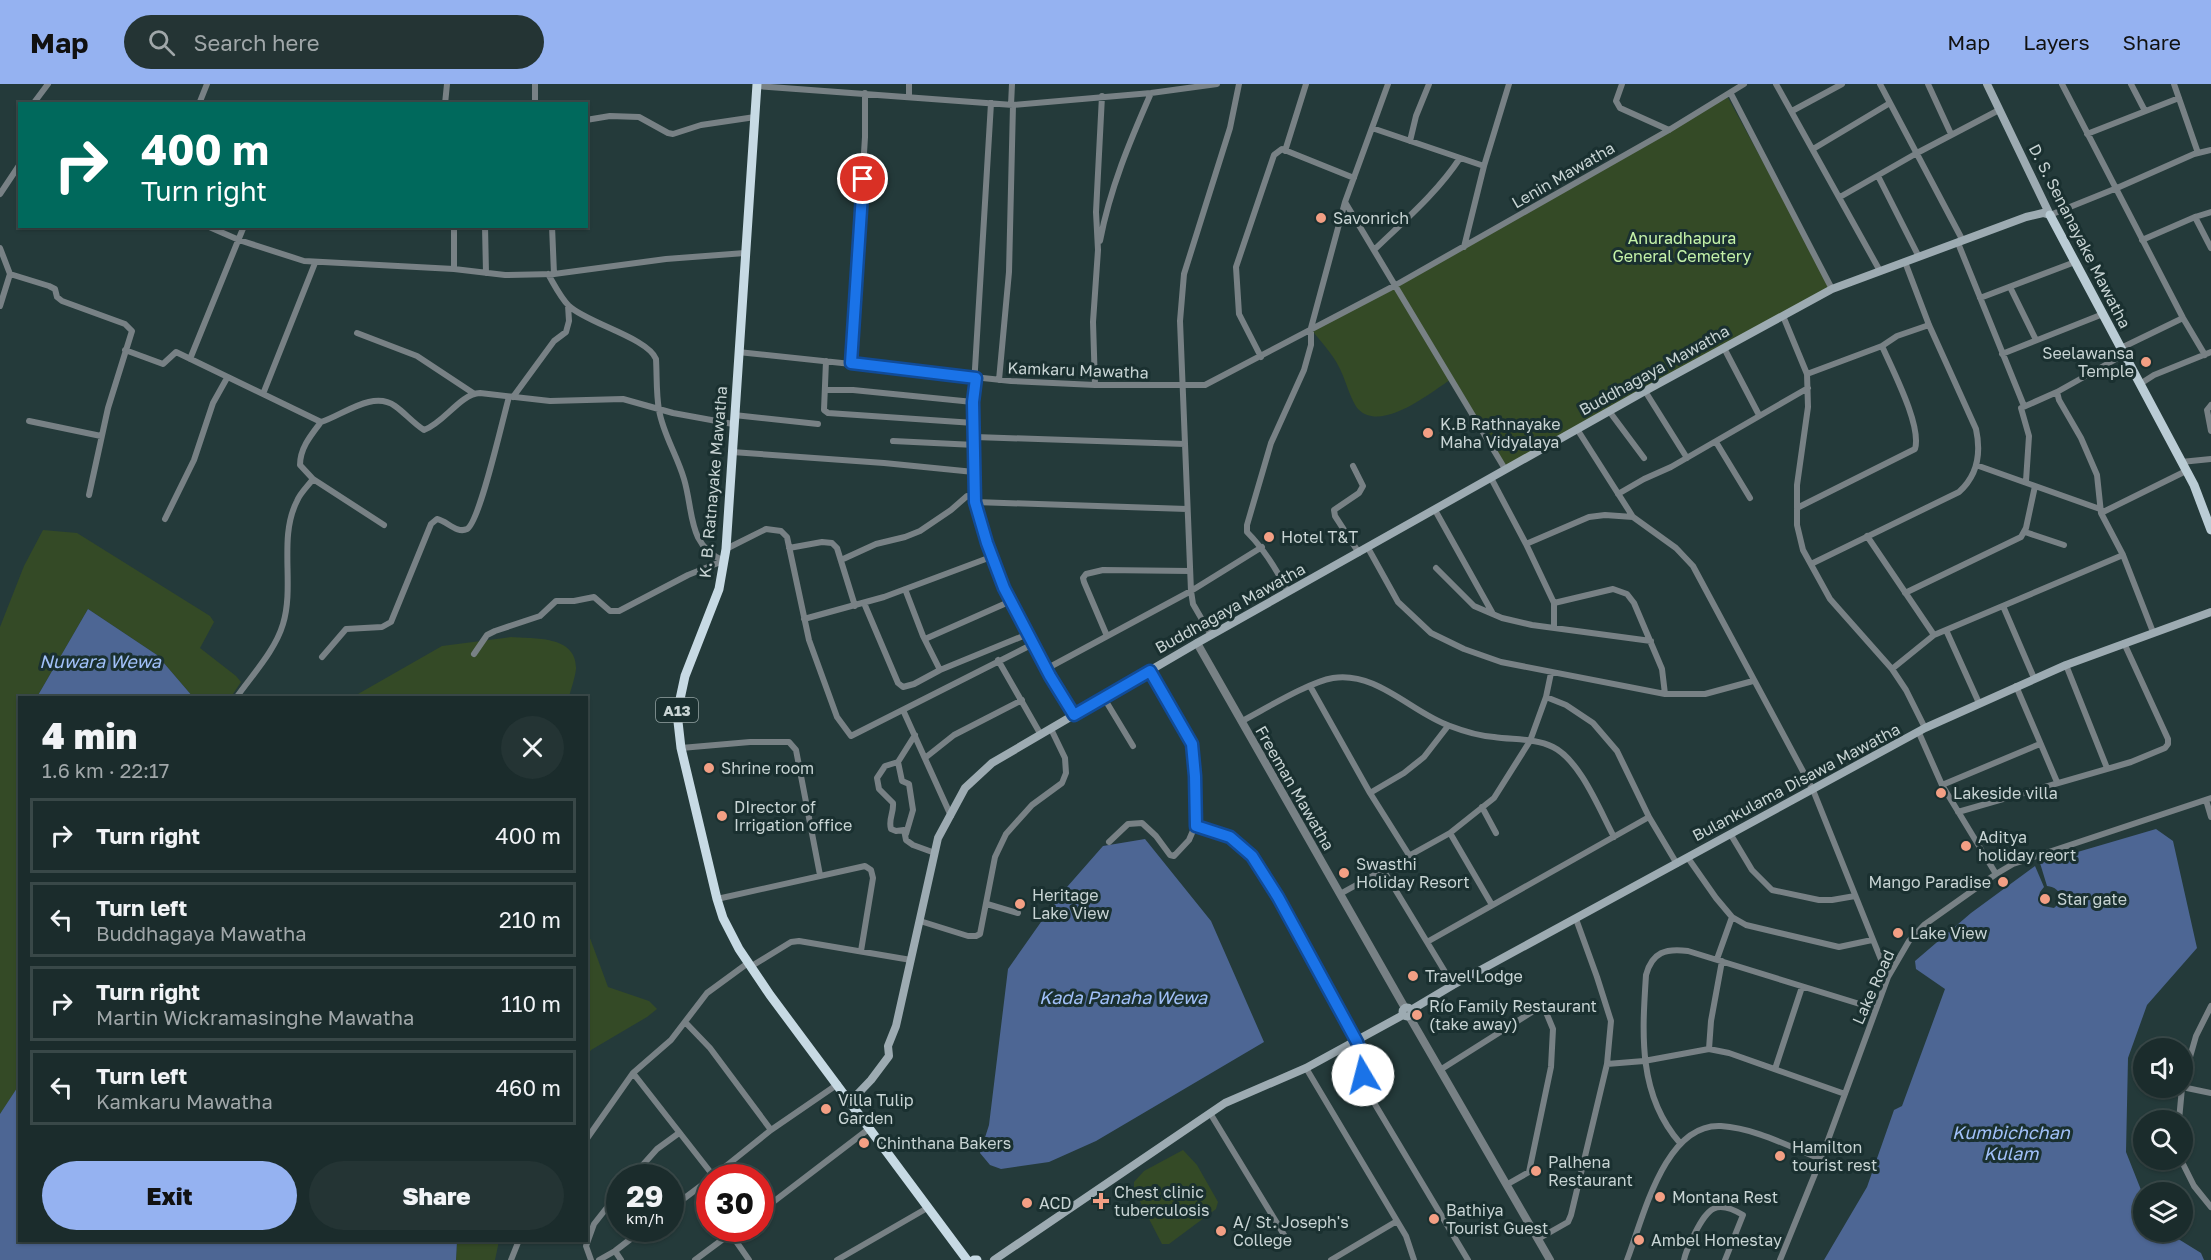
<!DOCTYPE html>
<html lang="en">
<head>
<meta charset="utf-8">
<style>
  body { margin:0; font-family:"Golos Text",sans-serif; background:#243434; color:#f1f3f6; height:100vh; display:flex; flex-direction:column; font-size:22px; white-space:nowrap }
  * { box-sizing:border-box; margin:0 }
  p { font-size:20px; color:#a0a7a9 }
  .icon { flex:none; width:33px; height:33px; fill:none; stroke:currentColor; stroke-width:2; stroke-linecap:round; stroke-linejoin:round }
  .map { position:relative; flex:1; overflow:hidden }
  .details { position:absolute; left:18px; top:612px; width:570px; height:546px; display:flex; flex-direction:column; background:#1b2c2c; border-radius:0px; box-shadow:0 2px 4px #0004,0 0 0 2px #394848 }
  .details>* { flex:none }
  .hud { position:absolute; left:18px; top:18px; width:570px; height:126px; border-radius:0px; box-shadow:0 2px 4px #0004,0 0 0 2px #394848; background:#00695c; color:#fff; overflow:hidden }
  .tools { position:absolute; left:2133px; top:954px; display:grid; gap:12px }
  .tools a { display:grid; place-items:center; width:60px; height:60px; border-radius:50%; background:#1b2c2c; box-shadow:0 2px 4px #0004,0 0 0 2px #394848; font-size:30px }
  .speed { position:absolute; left:606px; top:1080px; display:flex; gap:12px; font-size:30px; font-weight:700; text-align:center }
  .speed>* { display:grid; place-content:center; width:78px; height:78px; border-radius:50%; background:#1b2c2c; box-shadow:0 2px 4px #0004,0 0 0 2px #394848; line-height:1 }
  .speed small { font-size:15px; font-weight:400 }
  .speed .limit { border:9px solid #d22; background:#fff; color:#111 }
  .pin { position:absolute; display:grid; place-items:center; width:51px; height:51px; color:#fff; margin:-26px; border:3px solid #fff; border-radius:50%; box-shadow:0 2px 6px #0007 }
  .me { position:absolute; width:66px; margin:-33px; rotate:352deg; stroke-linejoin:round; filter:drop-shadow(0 0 4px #0008) }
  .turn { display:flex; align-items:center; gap:21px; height:126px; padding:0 24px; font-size:27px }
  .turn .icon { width:78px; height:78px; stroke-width:2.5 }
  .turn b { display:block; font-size:42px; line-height:51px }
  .round { display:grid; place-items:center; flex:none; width:63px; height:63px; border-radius:32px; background:#243434 }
  .headline { display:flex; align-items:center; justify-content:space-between; height:102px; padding:0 24px }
  h1 { font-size:36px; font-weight:800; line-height:45px }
  .primary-button { display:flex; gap:12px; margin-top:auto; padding:12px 24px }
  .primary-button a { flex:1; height:69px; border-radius:36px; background:#95b2f1; color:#111; font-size:24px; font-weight:800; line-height:69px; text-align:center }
  .primary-button a+a { background:#243434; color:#f1f3f6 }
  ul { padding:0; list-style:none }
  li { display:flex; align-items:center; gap:18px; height:75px; margin:0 12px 9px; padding:0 12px; border:3px solid #394848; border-radius:0px }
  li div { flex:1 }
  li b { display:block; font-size:22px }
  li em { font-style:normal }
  header { display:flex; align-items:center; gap:36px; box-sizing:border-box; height:84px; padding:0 30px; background:#95b2f1; color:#111 }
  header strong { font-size:28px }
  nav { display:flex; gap:33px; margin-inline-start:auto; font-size:21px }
  .search { width:420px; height:54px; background:#243434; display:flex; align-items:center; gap:15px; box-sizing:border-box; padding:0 21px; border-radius:33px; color:#a0a7a9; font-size:22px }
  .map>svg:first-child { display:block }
  .green { fill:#344a26 }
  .water { fill:#4d6694 }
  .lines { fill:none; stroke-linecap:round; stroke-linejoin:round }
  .minor { stroke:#788185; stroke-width:6 }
  .tertiary { stroke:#788185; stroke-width:8 }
  .secondary { stroke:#9dabb2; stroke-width:8 }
  .primary { stroke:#baccd5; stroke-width:9 }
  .trunk { stroke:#c7dae4; stroke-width:9 }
  .route-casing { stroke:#114b97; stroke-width:15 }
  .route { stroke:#1a73e8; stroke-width:10 }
  .poi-dot { fill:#f39f84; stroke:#1a3030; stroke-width:2 }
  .labels { text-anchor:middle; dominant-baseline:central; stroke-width:6; stroke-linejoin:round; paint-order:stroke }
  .shield { fill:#1a3030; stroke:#94a3a3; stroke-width:1.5 }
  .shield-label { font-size:15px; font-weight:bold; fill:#c8d4d4 }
  .street-label { font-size:16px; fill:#c8d4d4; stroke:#1a3030 }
  .poi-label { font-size:16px; fill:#c8d4d4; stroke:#1a3030; text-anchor:start }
  .park-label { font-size:16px; fill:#c5f3a9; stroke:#1a3030 }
  .water-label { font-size:18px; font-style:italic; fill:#a1c0f8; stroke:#1a3030 }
</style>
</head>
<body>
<header>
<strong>Map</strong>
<div class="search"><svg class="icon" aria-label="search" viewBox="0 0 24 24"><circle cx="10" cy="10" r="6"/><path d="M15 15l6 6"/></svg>Search here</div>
<nav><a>Map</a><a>Layers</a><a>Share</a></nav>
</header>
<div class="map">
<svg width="2211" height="1176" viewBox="0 0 2211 1176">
  <rect width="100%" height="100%" fill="#243a3a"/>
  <path class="green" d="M1726,10L1832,205L1505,385L1450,296C1430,309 1381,349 1358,325C1351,317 1345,294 1339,283C1332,269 1320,257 1311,245L1394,201Z
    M43,446L77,449L210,532L214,538L200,564L236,592L241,598L231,613H193L157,571L88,525L37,613L20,614V1001L0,1030V543L24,482Z
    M511,553C534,555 577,551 576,585C575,594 571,605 569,613L351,614L442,562Z
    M587,846L608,903L649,917L657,925L647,933L591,966L587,972Z
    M1183,1066L1197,1081L1218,1118L1216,1125L1169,1160H1162L1134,1106V1098L1144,1087Z
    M457,1157H499L495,1176H456Z"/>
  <path class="water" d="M88,525L157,571L193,613H37Z
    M2156,745L2173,757L2197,864L2147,921L2128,974L2126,1068L2143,1111L2144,1148H2167L2201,1169L2204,1176H1824L1867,1103L1894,1026L1902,1022L1945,905L1916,885L1915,877L1971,829L2035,782L2044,803L2040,808L2038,816L2043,822L2054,824C2065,815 2060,803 2047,802L2040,779Z
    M1145,755L1211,837L1264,958L1096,1057L1049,1078L1001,1085L990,1081L980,1069L989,1041L1008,885L1060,811L1103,762Z
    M19,1001L20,1156L457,1157L456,1176H0V1030Z"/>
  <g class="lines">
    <path class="minor" d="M909,0V13
      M1388,0L1345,118L1505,385
      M1622,0L1616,17L1620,24L1669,46
      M1776,0L1880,187
      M1880,0L1963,157
      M1928,0L1951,50
      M2062,0L2183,234L2205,271
      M2131,0L2145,27
      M2174,0L2198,69
      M757,2L1013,21L1151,9L1217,0
      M1731,10L1832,205
      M991,19L973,318L975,418L991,473L1004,504L1050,592L1074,631
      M33,20L48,0
      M199,20L207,0
      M445,20L447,0
      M535,20V0
      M1011,21L1012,0
      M1792,27L1842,0
      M586,36L610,32L639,33L668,49L673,50L701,41L755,33
      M1372,44L1484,82
      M2087,50L2179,14
      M1410,57L1416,32L1429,0
      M1813,65L1890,19
      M1285,67L1306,0
      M1878,92L1919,173
      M0,110L20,80
      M1840,113L1917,69L1999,26
      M2050,131L2117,104L2194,70L2211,66
      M2195,133L2211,164
      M207,142L239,156L304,177L454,185L505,191L554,190L666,175L745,169
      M454,142V185
      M485,142L486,189
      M552,142L554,190
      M2142,156L2195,133L2211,128
      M1100,157C1110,104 1130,57 1151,9
      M1958,159L2024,322
      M1464,163L1484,82L1509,0
      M0,164L10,190L0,222
      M1374,166C1404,137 1437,109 1460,74
      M10,190L49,202L55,205L57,213L62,217L125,240L132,247L108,324L89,411
      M548,190C554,200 560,213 569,222C587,239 648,254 656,275C657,291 656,309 659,326C663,350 677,371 684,395C694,428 687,461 724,477
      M2010,203L2036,256
      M1980,214L2075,178
      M1783,232L1807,290L1808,323L1797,401V441L1803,466L1830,515L1892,585L1906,606L1925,644
      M357,249L417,272L473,309
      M1724,264L1759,331
      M2121,264L2183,234
      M125,266L163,280L176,268L321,338
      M738,268L1011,297L1095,301H1205L1394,202L1669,46L1744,0
      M2002,270L2103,230
      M2125,270L2057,308L2059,316L2081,354L2097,391L2101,429L2123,471L2153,548
      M1261,273L1239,230L1236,183L1274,71L1282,65L1354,94
      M190,275L244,142
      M826,277L824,326L828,329L974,339
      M851,279L865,53V9
      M1807,290L1882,262L1897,252L1929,241
      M999,296L1009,188L1013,21
      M2140,300L2154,291L2211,268
      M1095,301L1093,238L1098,166L1096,128L1102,12
      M825,306H853L973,318
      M1645,307L1687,374
      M263,310L315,179
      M513,313L554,257L566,248L569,237L568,221
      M2211,321L2207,326L2211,347
      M1609,327L1644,374
      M734,331L818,340
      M29,337L101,352
      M321,338C343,331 373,306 395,322C405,329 413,339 424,346C444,339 460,310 480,309L550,317L623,315L673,329L733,340
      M321,338C311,351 300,364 300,381L313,395L384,441
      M1577,345L1633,433L1676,464L1693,482L1813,706L1888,893
      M975,353L1185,360
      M893,357L975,361
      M1716,358L1750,414
      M732,368L884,379L974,388
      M2181,378L2211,375
      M1976,381L2100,425
      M1353,382L1363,402L1359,409L1334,426L1335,432L1359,469
      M1491,394L1526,460L1554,519V543
      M2026,397L2029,352L2021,324L2057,308
      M1618,410L1644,395L1671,383L1808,304
      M975,418L1187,425
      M1797,424L1915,365C1922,342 1892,285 1882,262
      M1435,426L1493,530
      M2101,429L2186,387
      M165,435L194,376L213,319L227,294
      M2025,448L2064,461
      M1867,452L1934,551
      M1526,460L1589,433L1605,431L1633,433
      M789,464L822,458L832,459L837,464L855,522
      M1368,464L1398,518L1431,549L1464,565L1501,578L1665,610H1705L1753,597
      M726,465L766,445L781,447L787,453L809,556L837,633L851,652L1033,560
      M841,476L876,460L905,453L920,447L951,426L967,412L975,414
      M1811,480L1959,408C1978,391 1981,368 1976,345L1929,241L1905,178
      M1436,484L1474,522L1502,534L1532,541L1651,557
      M905,505L923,552L940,586
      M1288,508C1277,486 1265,466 1247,448V441L1271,359L1304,286L1311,261V244L1345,118
      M1905,509L2021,453L2026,444L2035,402
      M864,519L898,599L903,603L914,600L940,586L1028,550
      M1554,519L1613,505L1627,510L1634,519L1662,585L1665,610
      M2003,522L2034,594
      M804,535L884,513L991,473
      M1946,546L1979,619
      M1211,551L1193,520L1191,507L1180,237L1184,190L1230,44L1239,0
      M1107,552L1084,498L1083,494L1086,490L1103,486L1190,487
      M925,555L1011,517
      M474,570L487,551L495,547L540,532L556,517H574L594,513L610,527H619L688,491L723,477
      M322,573L346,545L382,543L391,538L431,440L437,435C447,437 457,450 467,445C480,438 503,333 509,313
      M998,576L1041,651
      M2066,581L2107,684
      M1046,585L1191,507L1262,463
      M1892,585L1934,551L2123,471
      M1150,587L1192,660L1195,692V742L1230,753L1252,772L1278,813L1357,958L1362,971L1363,991L1373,1017L1468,1176
      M1310,602L1370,709L1409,771
      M2016,602L2057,698
      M1546,613L1566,621L1593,639L1617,667L1649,733L1677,780
      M236,614C252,591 275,567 283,540C295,501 278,454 297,417C300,409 308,402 313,395
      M1104,614L1133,662
      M903,626L951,732
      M1242,637C1265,625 1309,598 1333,594C1377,587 1412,629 1450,642C1463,647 1480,652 1494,653C1513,656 1535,654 1553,663C1580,676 1600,727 1614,753
      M1919,649L1942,701L1996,790
      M681,664L750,658H789L796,666L820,791
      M925,674L954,651L1022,616
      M898,678L885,682L877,694L879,705L893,719C894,729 888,735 891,745L896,747L904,746L906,756L913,761L935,769
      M1942,701L2040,660
      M1370,709L1404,689L1424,673L1448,642
      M2206,716L2211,733
      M1482,723L1496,749
      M1958,728L2131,678L2165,664L2168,660V655L2124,559
      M1450,749L1492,821
      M906,750L913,726L909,700L902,697L898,678L915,651
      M1731,751L1752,786L1772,806L1819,816H1832L1855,812
      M1109,758L1128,740L1142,739L1156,752L1170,771L1174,772L1189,756L1195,742
      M1688,774L1716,814L1732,833L1746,841L1839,863L1872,856
      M1384,787L1453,901
      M1340,810L1450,749L1494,714L1530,657L1546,613L1551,589
      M717,815L865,782L871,786L873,794L861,867
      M987,820L1018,829
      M920,837L968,852H976L980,850L995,773L1006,750L1032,721L1062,699L1066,689L1065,674L1051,645
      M1427,858L1649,733
      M1717,875L1732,833
      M750,883L791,858L799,857L911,876
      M685,938L710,964L771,1046
      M1709,965L1711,937L1722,877
      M1607,980L1644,977L1709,965L1729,969L1845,1010
      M1306,984L1406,1152L1414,1176
      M1775,985L1802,903
      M1440,986L1543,921L1553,945L1551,983L1529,1088L1506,1101
      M633,989L715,1094
      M2182,1001L2196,952L2211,922
      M2182,1003L2211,1009
      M1210,1029L1289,1159
      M2179,1036L2182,1004
      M586,1056L633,989L671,956L707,909L748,879
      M1680,1059C1638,1011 1642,951 1646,891C1652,868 1666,864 1688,867L1876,925
      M2181,1076L2194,1102L2211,1123
      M631,1094L657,1065L679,1049
      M711,1094L771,1046L838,1000
      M670,1125L710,1095
      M760,1128L870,1044
      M731,1150L749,1176
      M1538,1155L1568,1138L1571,1131L1607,980L1611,937L1597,893L1576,835
      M615,1167L621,1176
      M511,1176L519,1156
      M591,1176L586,1162L594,1140L620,1107
      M599,1176L615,1167L645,1144
      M695,1176L738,1144
      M837,1176L929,1123
      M1331,1176L1397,1137
      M1627,1176C1643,1135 1664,1039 1721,1042C1755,1044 1790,1063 1821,1075
      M1684,1176C1686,1166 1691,1158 1695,1149C1708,1124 1716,1115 1743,1131L1725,1176
      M1780,1176L1821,1075L1888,893L1909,857L1924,841L1996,790L2013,780L2211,714"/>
    <path class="tertiary" d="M1197,559L1405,924
      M1409,932L1550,1176"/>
    <path class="secondary" d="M1987,0L2050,131
      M1402.5 928a4.5 4.5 0 1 1 9 0a4.5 4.5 0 1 1-9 0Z
      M1411,926L1453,901L1925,644L2066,581L2211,528
      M850,1018L871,996L889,972L888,962L896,942L938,754L965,704L992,679L1197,559L1645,307L1832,205L2026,133L2043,129L2050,131
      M994,1176L1225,1019L1306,984L1403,931"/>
    <path class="primary" d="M2050,131L2194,401L2211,446"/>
    <path class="trunk" d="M757,0L726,465L719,505L685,592L677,629L681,664L717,815L723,834L739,865L770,911L967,1176
      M974,1176H977"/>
  </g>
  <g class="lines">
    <g class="route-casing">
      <path id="route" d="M863,95L851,279L976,294L973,318L975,418L987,459L1004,504L1050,592L1074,631L1150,587L1192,660L1195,692L1196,742L1230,753L1252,772L1278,813L1357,958L1362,971L1363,991"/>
    </g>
    <use href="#route" class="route"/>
  </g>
  <g class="poi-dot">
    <circle cx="1321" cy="134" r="6"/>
    <circle cx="2146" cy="278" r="6"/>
    <circle cx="1428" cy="349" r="6"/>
    <circle cx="1269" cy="453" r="6"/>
    <circle cx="709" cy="684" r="6"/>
    <circle cx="1941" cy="709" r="6"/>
    <circle cx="722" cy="732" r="6"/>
    <circle cx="1966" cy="762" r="6"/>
    <circle cx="1344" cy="789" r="6"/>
    <circle cx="2003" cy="798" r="6"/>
    <circle cx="2045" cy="815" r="6"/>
    <circle cx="1020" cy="820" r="6"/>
    <circle cx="1898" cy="849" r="6"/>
    <circle cx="1413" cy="892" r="6"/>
    <circle cx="1417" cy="931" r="6"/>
    <circle cx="826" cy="1025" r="6"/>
    <circle cx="864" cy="1059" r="6"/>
    <circle cx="1780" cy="1072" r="6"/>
    <circle cx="1536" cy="1087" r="6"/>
    <circle cx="1660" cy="1113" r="6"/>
    <path d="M1098 1108h6v6h6v6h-6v6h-6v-6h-6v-6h6z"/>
    <circle cx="1027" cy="1119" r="6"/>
    <circle cx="1434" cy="1135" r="6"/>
    <circle cx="1221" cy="1147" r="6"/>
    <circle cx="1639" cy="1156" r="6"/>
  </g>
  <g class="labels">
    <rect class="shield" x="656" y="614" width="42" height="24" rx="4.5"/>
    <g class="shield-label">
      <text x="677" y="626">A13</text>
    </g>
    <g class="street-label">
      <text transform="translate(1563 91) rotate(-30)">Lenin Mawatha</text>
      <text transform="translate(2080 152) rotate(63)">D. S. Senanayake Mawatha</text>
      <text transform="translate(1078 286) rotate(2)">Kamkaru Mawatha</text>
      <text transform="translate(1654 286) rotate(-29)">Buddhagaya Mawatha</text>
      <text transform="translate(713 398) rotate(-85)">K. B. Ratnayake Mawatha</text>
      <text transform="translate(1230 524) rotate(-29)">Buddhagaya Mawatha</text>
      <text transform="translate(1796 698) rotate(-28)">Bulankulama Disawa Mawatha</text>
      <text transform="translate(1295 704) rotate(60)">Freeman Mawatha</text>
      <text transform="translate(1873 903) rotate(-66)">Lake Road</text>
    </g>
    <g class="poi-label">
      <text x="1333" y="134">Savonrich</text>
      <text x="2134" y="269" text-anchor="end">Seelawansa<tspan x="2134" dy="18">Temple</tspan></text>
      <text x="1440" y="340">K.B Rathnayake<tspan x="1440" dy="18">Maha Vidyalaya</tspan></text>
      <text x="1281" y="453">Hotel T&amp;T</text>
      <text x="721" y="684">Shrine room</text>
      <text x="1953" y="709">Lakeside villa</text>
      <text x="734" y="723">DIrector of<tspan x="734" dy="18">Irrigation office</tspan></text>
      <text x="1978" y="753">Aditya<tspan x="1978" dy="18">holiday reort</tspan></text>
      <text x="1356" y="780">Swasthi<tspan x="1356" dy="18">Holiday Resort</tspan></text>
      <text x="1991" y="798" text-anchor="end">Mango Paradise</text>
      <text x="1032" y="811">Heritage<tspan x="1032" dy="18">Lake View</tspan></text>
      <text x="2057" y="815">Star gate</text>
      <text x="1910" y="849">Lake View</text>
      <text x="1425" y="892">Travel Lodge</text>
      <text x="1429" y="922">Río Family Restaurant<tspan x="1429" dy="18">(take away)</tspan></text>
      <text x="838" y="1016">Villa Tulip<tspan x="838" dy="18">Garden</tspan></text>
      <text x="876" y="1059">Chinthana Bakers</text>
      <text x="1792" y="1063">Hamilton<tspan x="1792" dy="18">tourist rest</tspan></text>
      <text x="1548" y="1078">Palhena<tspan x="1548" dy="18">Restaurant</tspan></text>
      <text x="1114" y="1108">Chest clinic<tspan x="1114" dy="18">tuberculosis</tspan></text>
      <text x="1672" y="1113">Montana Rest</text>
      <text x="1039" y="1119">ACD</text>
      <text x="1446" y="1126">Bathiya<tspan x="1446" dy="18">Tourist Guest</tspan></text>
      <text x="1233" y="1138">A/ St. Joseph's<tspan x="1233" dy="18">College</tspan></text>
      <text x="1651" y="1156">Ambel Homestay</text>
    </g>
    <g class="park-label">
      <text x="1682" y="154">Anuradhapura<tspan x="1682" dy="18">General Cemetery</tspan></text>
    </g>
    <g class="water-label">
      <text x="100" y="577">Nuwara Wewa</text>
      <text x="1123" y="913">Kada Panaha Wewa</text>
      <text x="2011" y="1048">Kumbichchan<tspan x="2011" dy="21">Kulam</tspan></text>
    </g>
  </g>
</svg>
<div class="tools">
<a><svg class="icon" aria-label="sound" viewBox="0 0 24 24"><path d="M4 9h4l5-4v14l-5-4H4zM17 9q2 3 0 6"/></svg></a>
<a><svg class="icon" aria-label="search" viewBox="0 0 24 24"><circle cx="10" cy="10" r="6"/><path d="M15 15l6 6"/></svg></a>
<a><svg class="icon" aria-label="layers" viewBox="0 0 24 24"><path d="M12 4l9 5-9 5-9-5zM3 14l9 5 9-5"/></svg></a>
</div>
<div class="speed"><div>29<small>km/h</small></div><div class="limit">30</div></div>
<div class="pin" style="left:863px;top:95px;background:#d93025"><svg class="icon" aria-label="arrive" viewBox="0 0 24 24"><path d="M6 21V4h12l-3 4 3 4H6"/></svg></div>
<svg class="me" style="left:1363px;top:991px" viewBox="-20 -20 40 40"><circle r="19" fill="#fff"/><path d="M0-13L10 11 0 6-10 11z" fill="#1a73e8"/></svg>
<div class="hud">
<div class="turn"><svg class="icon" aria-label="right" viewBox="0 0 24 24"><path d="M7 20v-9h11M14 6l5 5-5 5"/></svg><div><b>400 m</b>Turn right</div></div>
</div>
<section class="details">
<div class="headline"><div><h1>4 min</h1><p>1.6 km · 22:17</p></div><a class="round"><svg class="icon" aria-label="close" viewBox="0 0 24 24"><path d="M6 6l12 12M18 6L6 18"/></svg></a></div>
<ul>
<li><svg class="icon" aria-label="right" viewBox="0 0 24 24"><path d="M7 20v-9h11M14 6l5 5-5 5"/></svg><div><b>Turn right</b></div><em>400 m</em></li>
<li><svg class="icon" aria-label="left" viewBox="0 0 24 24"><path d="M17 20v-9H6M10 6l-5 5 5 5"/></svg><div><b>Turn left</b><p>Buddhagaya Mawatha</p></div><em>210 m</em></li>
<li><svg class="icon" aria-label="right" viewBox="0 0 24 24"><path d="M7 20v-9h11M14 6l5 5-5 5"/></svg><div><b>Turn right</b><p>Martin Wickramasinghe Mawatha</p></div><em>110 m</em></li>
<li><svg class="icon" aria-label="left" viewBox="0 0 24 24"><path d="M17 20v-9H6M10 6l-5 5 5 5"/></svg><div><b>Turn left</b><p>Kamkaru Mawatha</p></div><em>460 m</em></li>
</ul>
<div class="primary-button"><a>Exit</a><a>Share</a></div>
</section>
</div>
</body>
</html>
